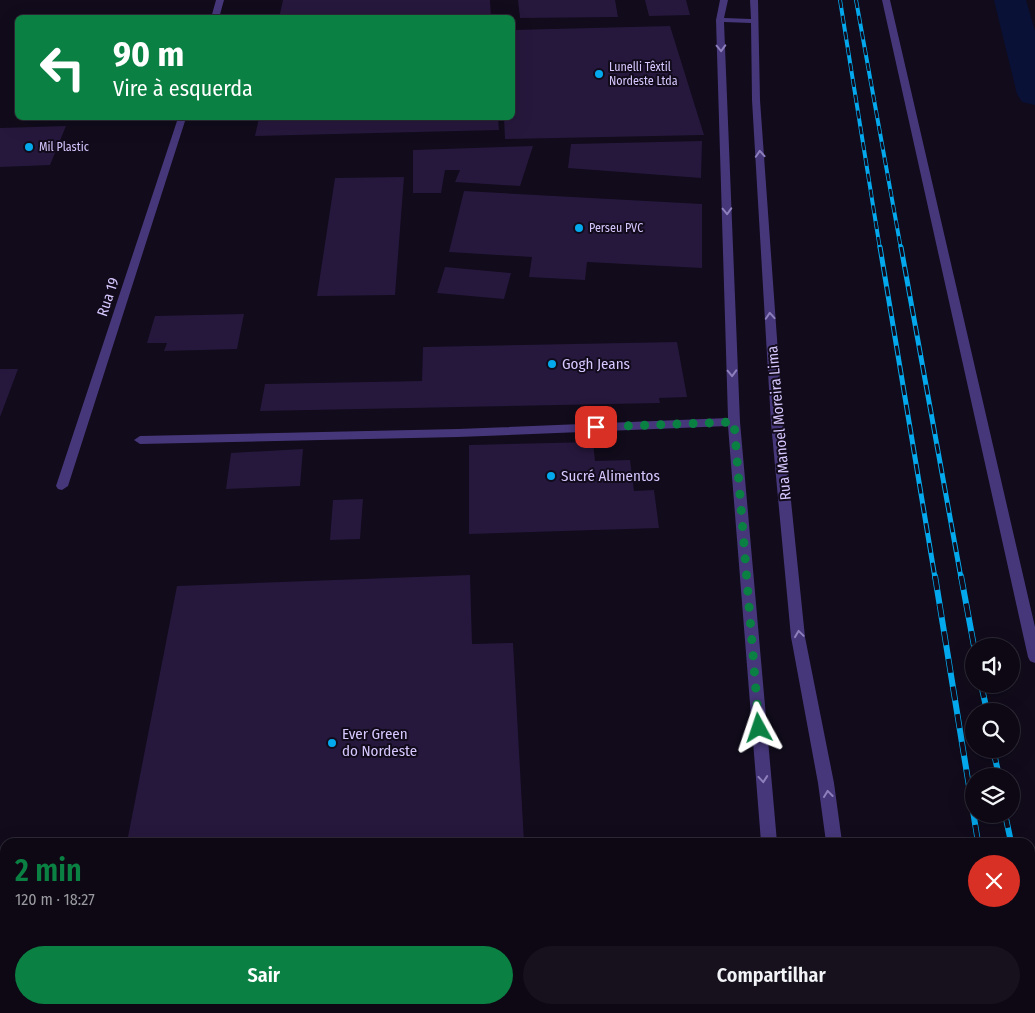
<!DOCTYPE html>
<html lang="pt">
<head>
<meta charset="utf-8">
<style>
  body { margin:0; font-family:"Fira Sans Condensed",sans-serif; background:#16111d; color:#f1f3f6; height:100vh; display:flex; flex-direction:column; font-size:19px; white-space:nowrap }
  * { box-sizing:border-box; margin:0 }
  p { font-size:16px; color:#9a9aa0 }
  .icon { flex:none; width:28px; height:28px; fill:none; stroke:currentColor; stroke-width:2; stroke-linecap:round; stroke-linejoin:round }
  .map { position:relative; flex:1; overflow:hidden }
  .drawer { position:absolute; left:0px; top:838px; width:1035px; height:176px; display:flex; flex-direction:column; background:#0d0814; border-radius:15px 15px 0 0; box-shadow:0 5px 20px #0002,0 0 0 1px #2d2934 }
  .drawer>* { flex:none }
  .banner { position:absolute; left:15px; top:15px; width:500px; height:105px; border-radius:8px; box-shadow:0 5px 20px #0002,0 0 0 1px #2d2934; background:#0b8043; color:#fff; overflow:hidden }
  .fabs { position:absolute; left:965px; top:638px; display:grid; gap:10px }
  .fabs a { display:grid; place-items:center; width:55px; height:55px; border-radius:50%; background:#0d0814; box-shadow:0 5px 20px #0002,0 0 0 1px #2d2934; font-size:25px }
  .pin { position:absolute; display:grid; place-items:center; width:42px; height:42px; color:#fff; margin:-21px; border-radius:10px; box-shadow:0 2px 8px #0006 }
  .me { position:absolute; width:55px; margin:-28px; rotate:355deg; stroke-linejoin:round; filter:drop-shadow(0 0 4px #0008) }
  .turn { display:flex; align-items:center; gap:18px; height:105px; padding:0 15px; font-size:22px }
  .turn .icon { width:65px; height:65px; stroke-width:2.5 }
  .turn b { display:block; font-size:35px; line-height:42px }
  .round { display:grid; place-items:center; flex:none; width:52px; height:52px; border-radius:26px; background:#16111d }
  .summary { display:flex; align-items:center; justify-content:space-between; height:85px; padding:0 15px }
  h1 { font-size:30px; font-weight:600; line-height:38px; color:#0b8043 }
  .primary-button { display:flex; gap:10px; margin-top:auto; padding:10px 15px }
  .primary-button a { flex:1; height:58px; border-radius:30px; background:#0b8043; color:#fff; font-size:20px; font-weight:600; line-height:58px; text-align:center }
  .primary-button a+a { background:#16111d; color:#f1f3f6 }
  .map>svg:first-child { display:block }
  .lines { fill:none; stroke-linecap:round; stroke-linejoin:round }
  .river { fill:#091137; fill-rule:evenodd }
  .building { fill:#26183c }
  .minor { fill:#46377a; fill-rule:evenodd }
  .rail-far2-casing { stroke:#04a9ed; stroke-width:4 }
  .rail-far1-casing { stroke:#04a9ed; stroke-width:5 }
  .rail-casing { stroke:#04a9ed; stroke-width:6 }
  .rail-far2 { stroke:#110b1b; stroke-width:2.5; stroke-dasharray:8; stroke-linecap:butt }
  .rail-far1 { stroke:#110b1b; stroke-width:3; stroke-dasharray:10; stroke-linecap:butt }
  .rail { stroke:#110b1b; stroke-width:4.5; stroke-dasharray:14; stroke-linecap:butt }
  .oneway { stroke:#8e7fbc }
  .route { stroke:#0b8043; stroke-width:9; stroke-dasharray:0 16.2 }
  .poi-dot { fill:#04a9ed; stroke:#110b1b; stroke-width:2 }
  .labels { text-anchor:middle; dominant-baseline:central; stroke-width:4; stroke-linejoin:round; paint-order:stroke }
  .far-poi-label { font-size:12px; fill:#d7c7fe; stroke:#110b1b; text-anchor:start }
  .street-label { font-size:15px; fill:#d7c7fe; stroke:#110b1b }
  .poi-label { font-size:15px; fill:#d7c7fe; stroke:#110b1b; text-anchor:start }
</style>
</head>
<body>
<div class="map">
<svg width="1035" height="1013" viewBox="0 0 1035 1013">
  <rect width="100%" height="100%" fill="#110b1b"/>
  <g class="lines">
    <path class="river" d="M994,0H1026L1035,31V105L1022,102L1017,94Z"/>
  </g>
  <path class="building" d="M283,0H490L491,18H279Z
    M518,0H615L618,17L520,18Z
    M645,0H686L690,15L649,16Z
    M670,26L704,135L505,139L504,118H512V30Z
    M259,118H498L499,130L255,136Z
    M66,126L50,165L0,167V128Z
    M702,141L701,178L568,168L571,144Z
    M533,146L520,186L455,182L460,170H445L441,193H413V150Z
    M404,177L395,295L317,296L335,178Z
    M464,191L702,204V268L587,262L585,280L529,277L532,257L449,252Z
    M445,267L511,273L504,299L437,293Z
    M244,314L237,349L164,351L167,343H147L155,316Z
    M677,342L687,397L659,398L660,403L260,411L265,384L422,381L423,347Z
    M0,369H18L0,417Z
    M593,442L595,461L630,460L634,491L654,490L659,528L469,534V445Z
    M303,449L300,486L226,489L231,453Z
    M363,499L360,539L330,540L333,500Z
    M470,575L472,644L513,643L524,842H127L177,586Z
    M94,1009H420V1010L364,1013H93Z"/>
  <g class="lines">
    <path class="minor" d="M216,0H224L219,18H211Z
      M720,0H728L724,18L751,19L750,0H758L760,100L783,423L805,637L834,783L842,842H826L818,783L791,637L771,423L752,100L751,23L724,22L740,422L777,842H761L728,426L458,437L140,444L134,440L140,436L458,429L728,418L716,20Z
      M882,0H890L1035,627V663L1030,661L1028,657Z
      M178,118H186L68,486L62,490L58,489L56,486Z
      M773,1009H791L792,1013H774Z
      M845,1009H863L864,1013H846Z"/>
    <g class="rail-far2-casing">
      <path id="rail-far2" d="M840,0L880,249
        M856,0L901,249"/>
    </g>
    <g class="rail-far1-casing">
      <path id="rail-far1" d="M880,247L935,578
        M901,247L961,578"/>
    </g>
    <g class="rail-casing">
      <path id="rail" d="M935,576L978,842
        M961,576L974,646
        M981,684L987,711
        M993,749L999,776
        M1005,814L1011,842
        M1030,947L1035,974
        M1005,1009V1013"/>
    </g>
    <use href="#rail-far2" class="rail-far2"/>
    <use href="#rail-far1" class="rail-far1"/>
    <use href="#rail" class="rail"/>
  </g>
  <defs><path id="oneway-chevron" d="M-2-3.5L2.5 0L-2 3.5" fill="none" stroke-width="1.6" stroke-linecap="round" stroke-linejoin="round" transform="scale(1.25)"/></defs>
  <g class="oneway">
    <use href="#oneway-chevron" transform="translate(721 48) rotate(88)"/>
    <use href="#oneway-chevron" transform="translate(760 154) rotate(-94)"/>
    <use href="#oneway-chevron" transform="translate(727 211) rotate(88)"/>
    <use href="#oneway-chevron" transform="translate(770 316) rotate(-94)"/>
    <use href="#oneway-chevron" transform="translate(732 373) rotate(88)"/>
    <use href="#oneway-chevron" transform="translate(799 634) rotate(-98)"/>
    <use href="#oneway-chevron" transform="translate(763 779) rotate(85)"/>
    <use href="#oneway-chevron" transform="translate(828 794) rotate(-97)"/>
  </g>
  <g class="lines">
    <path class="route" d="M596,427L734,422L759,728"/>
  </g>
  <g class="poi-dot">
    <circle cx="599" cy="74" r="5"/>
    <circle cx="29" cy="147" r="5"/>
    <circle cx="579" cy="228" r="5"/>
    <circle cx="552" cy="364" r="5"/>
    <circle cx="551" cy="476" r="5"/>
    <circle cx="332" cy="743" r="5"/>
  </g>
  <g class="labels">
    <g class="far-poi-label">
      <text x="609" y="67">Lunelli Têxtil<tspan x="609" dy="14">Nordeste Ltda</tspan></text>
      <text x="39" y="147">Mil Plastic</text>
      <text x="589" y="228">Perseu PVC</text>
    </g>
    <g class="street-label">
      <text transform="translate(108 297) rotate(-72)">Rua 19</text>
      <text transform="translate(779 423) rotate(-95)">Rua Manoel Moreira Lima</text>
    </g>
    <g class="poi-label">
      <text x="562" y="364">Gogh Jeans</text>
      <text x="561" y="476">Sucré Alimentos</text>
      <text x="342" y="734">Ever Green<tspan x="342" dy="17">do Nordeste</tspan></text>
    </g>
  </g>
</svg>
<div class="fabs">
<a><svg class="icon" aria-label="sound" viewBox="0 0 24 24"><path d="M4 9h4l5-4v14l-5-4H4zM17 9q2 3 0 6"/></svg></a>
<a><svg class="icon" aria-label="search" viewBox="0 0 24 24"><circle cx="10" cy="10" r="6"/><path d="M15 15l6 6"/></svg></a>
<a><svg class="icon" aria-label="layers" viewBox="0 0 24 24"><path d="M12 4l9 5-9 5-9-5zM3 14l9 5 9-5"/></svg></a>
</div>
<div class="pin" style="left:596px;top:427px;background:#d93025"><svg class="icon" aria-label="arrive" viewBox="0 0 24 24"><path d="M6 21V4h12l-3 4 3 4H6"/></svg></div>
<svg class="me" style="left:759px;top:728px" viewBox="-20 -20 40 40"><path d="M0-17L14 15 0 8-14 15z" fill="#0b8043" stroke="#fff" stroke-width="4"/></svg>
<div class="banner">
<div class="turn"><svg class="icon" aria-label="left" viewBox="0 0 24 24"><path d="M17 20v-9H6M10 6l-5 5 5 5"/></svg><div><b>90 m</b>Vire à esquerda</div></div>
</div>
<section class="drawer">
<div class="summary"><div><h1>2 min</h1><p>120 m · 18:27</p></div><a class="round" style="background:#d93025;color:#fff"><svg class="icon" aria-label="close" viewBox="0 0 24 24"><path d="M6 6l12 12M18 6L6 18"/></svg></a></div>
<div class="primary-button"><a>Sair</a><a>Compartilhar</a></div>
</section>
</div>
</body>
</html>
